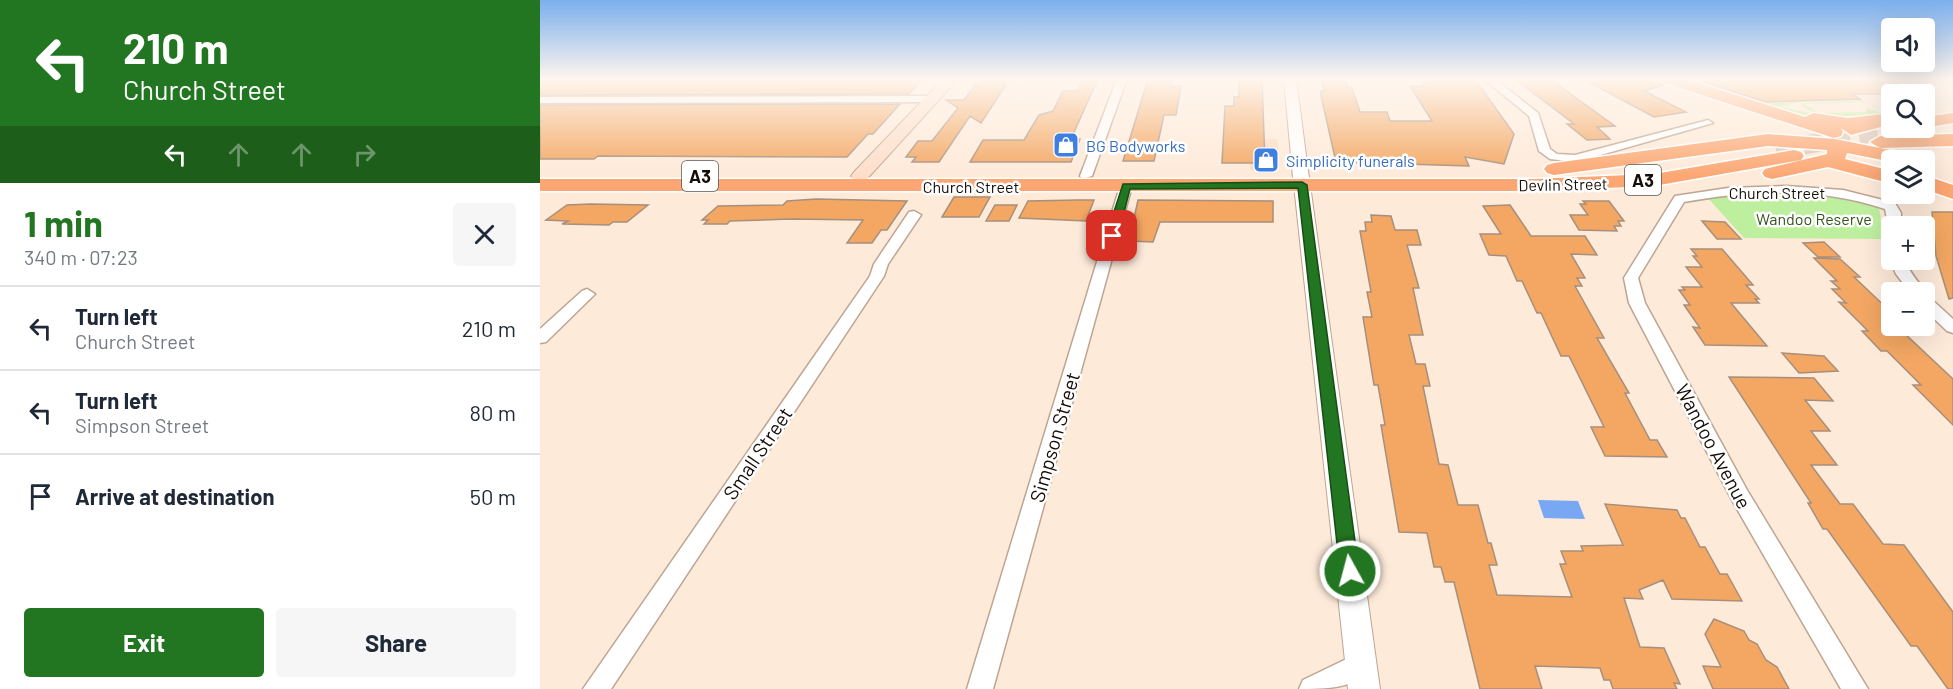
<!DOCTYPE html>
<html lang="en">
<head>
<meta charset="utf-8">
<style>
  body { margin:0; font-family:Barlow,sans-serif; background:#f6f6f7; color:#1f2937; height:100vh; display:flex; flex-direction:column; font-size:22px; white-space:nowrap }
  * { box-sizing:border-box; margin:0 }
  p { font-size:20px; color:#747a83 }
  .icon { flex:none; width:33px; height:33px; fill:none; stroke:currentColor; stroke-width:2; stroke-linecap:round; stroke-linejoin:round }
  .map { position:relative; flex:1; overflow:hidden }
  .side { display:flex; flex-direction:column; background:#fff; width:540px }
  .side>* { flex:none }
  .top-card { background:#237621; color:#fff; overflow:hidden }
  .tools { position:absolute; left:1341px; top:18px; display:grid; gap:12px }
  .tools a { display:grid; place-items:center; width:54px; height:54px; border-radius:6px; background:#fff; box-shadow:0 6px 24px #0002; font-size:30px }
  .pin { position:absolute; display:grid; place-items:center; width:51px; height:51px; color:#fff; margin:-26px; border-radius:12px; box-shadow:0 3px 9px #0006 }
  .me { position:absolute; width:66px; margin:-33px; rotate:353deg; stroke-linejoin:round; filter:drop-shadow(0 0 4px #0008) }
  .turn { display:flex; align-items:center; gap:21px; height:126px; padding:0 24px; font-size:27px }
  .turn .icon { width:78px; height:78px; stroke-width:2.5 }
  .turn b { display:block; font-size:42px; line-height:51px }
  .lanes { display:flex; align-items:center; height:57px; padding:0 24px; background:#0003; justify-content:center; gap:30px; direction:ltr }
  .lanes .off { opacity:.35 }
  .round { display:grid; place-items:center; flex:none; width:63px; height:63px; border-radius:6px; background:#f6f6f7 }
  .overview { display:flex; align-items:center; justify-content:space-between; height:102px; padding:0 24px }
  h1 { font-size:36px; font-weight:700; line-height:45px; color:#237621 }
  .action { display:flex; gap:12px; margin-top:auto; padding:12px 24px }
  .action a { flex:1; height:69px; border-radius:6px; background:#237621; color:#fff; font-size:24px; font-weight:700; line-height:69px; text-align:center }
  .action a+a { background:#f6f6f7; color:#1f2937 }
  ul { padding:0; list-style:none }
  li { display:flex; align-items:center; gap:18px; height:84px; padding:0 24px; border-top:2px solid #e0e1e3 }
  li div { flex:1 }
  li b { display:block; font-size:22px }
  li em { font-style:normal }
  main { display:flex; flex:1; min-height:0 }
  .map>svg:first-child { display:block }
  .built { fill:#fadbc1 }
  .green { fill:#beef9f }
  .water { fill:#78a7f4 }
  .building { fill:#f3a763; stroke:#a78f7c; stroke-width:1.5 }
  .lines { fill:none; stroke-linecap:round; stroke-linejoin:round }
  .trunk-tunnel { stroke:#dbc9ba; stroke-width:19; stroke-dasharray:19 9; stroke-linecap:butt }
  .minor-casing { stroke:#bda592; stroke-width:3 }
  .tertiary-casing { stroke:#bda592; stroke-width:2 }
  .secondary-casing { stroke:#bda592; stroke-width:2 }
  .trunk-casing { stroke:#fff; stroke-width:3 }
  .minor { fill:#fff; fill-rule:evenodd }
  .tertiary { fill:#fff; fill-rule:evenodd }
  .secondary { fill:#fedeca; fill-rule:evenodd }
  .trunk { fill:#fca773; fill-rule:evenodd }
  .route { fill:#237621; stroke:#174d15; stroke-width:1.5 }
  .labels { text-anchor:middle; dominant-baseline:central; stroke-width:5; stroke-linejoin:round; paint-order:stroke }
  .far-shop-label { font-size:16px; fill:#366cbe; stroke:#fff; text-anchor:start }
  .far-street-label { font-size:16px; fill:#150d07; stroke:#fff }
  .far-park-label { font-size:16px; fill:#34541b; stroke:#fff }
  .shield { fill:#fff; stroke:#5b5651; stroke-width:1.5 }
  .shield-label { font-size:18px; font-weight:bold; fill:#150d07 }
  .street-label { font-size:20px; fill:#150d07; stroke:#fff }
</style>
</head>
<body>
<main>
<section class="side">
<div class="top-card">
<div class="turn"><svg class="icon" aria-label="left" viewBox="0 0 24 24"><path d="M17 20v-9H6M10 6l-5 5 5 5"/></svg><div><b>210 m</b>Church Street</div></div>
<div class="lanes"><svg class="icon" aria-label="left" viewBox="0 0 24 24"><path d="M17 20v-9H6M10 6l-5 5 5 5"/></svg><svg class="icon off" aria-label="ahead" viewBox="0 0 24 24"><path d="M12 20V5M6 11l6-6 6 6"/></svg><svg class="icon off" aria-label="ahead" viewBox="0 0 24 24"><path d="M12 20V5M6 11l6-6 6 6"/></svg><svg class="icon off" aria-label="right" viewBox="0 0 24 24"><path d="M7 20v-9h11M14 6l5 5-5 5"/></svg></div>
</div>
<div class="overview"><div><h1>1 min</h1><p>340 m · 07:23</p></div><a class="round"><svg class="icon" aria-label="close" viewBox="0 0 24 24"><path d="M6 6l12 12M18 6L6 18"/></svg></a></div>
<ul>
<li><svg class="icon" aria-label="left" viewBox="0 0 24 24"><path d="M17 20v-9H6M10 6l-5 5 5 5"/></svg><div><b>Turn left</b><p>Church Street</p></div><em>210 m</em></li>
<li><svg class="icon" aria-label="left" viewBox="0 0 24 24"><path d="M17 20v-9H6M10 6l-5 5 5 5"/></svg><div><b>Turn left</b><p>Simpson Street</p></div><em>80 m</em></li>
<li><svg class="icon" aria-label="arrive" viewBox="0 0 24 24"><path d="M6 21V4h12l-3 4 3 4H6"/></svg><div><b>Arrive at destination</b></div><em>50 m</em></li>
</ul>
<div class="action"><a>Exit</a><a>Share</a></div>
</section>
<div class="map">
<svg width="1413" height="689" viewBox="0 0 1413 689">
  <rect width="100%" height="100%" fill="#feead9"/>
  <path class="built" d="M710,139H737L739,167L732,170H710Z"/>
  <path class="green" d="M1322,100L1324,102L1264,104L1279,113L1326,112L1327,108L1343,114C1314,123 1250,119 1224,103L1260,102L1240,107L1281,115L1264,108L1262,103Z
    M1179,196C1208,197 1319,192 1337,207C1343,212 1340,231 1341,239L1204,238L1167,197Z"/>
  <path class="water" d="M998,500L1038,501L1045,519L1004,518Z"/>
  <path class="building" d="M0,79H382L369,94L0,95Z
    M543,79H558L531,139H540L531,162H430L443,140H484L499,115L513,111L523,91H537Z
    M608,79H632L631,86H641L636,115H624L614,161H583Z
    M699,79H722L725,163H682L685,106H694V97H699Z
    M886,79H935L974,134L964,164L925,157L929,166L796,162L781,96V91H784L781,80H806L808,88H812L820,112H847L850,121H892L870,86H884L882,82H888Z
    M975,79H1010L1075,126L1057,127L1070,139L1047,140L1027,124H1034Z
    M1043,79H1118L1123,85L1104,91L1146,112L1114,117Z
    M1164,79H1349L1379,94H1312L1320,99L1225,102L1163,82Z
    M443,81H465L463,85H466L441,123L430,116L399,162H372L376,157H366L378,141H392L418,108L406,100H424L436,84L439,86Z
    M360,104L333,134H328L307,157L58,156L54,159H0V105Z
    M414,197H450L439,217H402Z
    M276,199L367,201L347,230H341L332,243H307L323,220L251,219L190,221L187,224H164L168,220H162L178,206L243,205L247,201Z
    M537,200H554L546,221L479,218L488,201Z
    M598,200L733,201V222H620L613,242L589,241Z
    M1043,201H1069L1084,221H1078L1081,226H1074L1077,231L1039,230L1030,215H1048L1040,204H1046Z
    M27,205L50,204L108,205L87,222H73L69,225L22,224L28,221L6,220Z
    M455,205H477L469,221H446Z
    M970,205L991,236H1045L1057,255L1031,254L1045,278H1037L1042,286H1035L1064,338H1057L1089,393H1085L1110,440H1117L1127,457L1065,456L1051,427H1064L1029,356H1021L1001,313H997L982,281H977L966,256L949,255L940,234H961L943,206Z
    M1392,212H1413V298L1409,299L1396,256Z
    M831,215L851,216L855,230H877L881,245H867L879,288H873L883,335H869L876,364H885L890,386H883L899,464L908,465L918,505H938L948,543H951L957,565H949L957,595L1032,597L1020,564H1026L1021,551H1043L1041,546L1083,545L1065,504L1137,510L1141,518H1145L1160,547H1165L1180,574H1187L1202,601L1132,599L1123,580L1099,590L1103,599L1084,598L1100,647L1124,648L1140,684L1134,683L1137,689H1073L1070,680H1064L1060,668L995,666L1002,689H940L914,582H905L901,567H894L887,533L859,532L841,425H845L838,385H834L823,317H832L827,292H831L820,231H826L825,222H832Z
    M1162,221L1185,222L1201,239H1177Z
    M1284,242L1300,257H1278L1263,243Z
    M1151,249H1182L1213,285H1206L1219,299H1215L1219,303H1191L1227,346L1165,345L1153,327L1160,328L1144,305H1150L1139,290H1145L1142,287H1162L1146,267H1162L1153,256H1157Z
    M1274,258L1300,259L1320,277H1314L1352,313V332H1363L1413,379V425L1373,385H1381L1347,351H1341L1322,331H1328L1299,302L1306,303L1292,289H1300L1291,281H1297Z
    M1242,353L1284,356L1298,371L1259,373Z
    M1189,377L1274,378L1293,401L1265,400L1290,431H1271L1297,465H1271L1300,504H1313L1343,544L1364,545L1413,612V689H1408L1377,646H1371L1287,529H1283L1268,503H1271Z
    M1174,619L1204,631L1209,640L1217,644L1226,660L1237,667L1249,689H1173L1163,666L1181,667L1165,634Z"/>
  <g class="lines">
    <path class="trunk-tunnel" d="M1236,150L1354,129"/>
    <g class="minor-casing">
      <path id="minor" d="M577,79H587L552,176L542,179L540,176Z
        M944,79H955L998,113L1010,149L1017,154L1035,155L1168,120L1173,123L1036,162L1010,159L999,151L989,116Z
        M0,97L391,96L396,99L391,102L0,103Z
        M586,182L592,186L453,689H427L580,186Z
        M1246,186L1303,190L1355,203L1361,213V226L1349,229L1345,209C1281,187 1209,190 1144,202L1098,278L1105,303L1207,490L1328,689H1301L1193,502L1089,303L1084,278L1135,196L1188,188Z
        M374,211L381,215L348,264L344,276L71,689H43L330,276L334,264L369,212Z
        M1352,258L1364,260C1370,272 1377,281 1386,292L1384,294L1370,292L1356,274L1350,260Z
        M47,289L55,294L52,297L6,342L0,343V329L42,291Z
        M1384,296L1389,297L1413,319V333L1407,331L1384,309Z
        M821,652L830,656L834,664C822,689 784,689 759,689L763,680Z"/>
    </g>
    <g class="tertiary-casing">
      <path id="tertiary" d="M744,79H756L769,178L766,181L770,185L840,689H808L754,185L757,182L753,178Z"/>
    </g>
    <g class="secondary-casing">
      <path id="secondary" d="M403,79H418L326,180H314L311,176L314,172Z"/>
    </g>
    <g class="trunk-casing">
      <path id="trunk" d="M1120,79H1146L1265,117L1273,113L1308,118L1352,113V124L1311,135L1301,128L1303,132L1301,136L1294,138L1122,82Z
        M1413,113V123L1384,128H1380H1384V117Z
        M1228,134L1295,139L1370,154L1377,156L1380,160L1352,162L1307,153L1305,159L1352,171V184L1288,167L1232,179L1225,177L1222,173L1225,169L1287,154V150L1228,146L1014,175L1007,173L1004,169L1007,165L1014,163Z
        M1413,134V146L1340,148L1330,142L1340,136Z
        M1254,150L1261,152L1264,156L1261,160L1114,186L993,191H0V179H993L1114,174Z
        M1384,175L1413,185V199L1384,189Z"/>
    </g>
    <use href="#minor" class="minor"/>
    <use href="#tertiary" class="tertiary"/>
    <use href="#secondary" class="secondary"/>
    <use href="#trunk" class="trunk"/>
  </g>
  <linearGradient id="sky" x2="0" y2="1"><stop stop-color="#7bafed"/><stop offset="0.45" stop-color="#fff6ee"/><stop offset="1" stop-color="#fff6ee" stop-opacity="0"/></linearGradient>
  <rect width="1413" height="176" fill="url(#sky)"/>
  <path class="route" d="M762,182L767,185L819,571L816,577L810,579L803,577L800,571L758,188L590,189L578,236L572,240L566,236L583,184Z"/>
  <defs>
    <g id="shop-square" transform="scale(1.35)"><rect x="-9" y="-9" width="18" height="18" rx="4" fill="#3f7fe0" stroke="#fff"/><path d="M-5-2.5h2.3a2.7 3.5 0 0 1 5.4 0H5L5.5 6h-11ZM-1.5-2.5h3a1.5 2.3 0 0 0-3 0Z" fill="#fff"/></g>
  </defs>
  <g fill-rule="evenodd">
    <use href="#shop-square" x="526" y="145"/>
    <use href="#shop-square" x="726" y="160"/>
  </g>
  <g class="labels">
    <g class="far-shop-label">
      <text x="546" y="145">BG Bodyworks</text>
      <text x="746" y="160">Simplicity funerals</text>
    </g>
    <g class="far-street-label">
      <text transform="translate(1023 184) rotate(-1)">Devlin Street</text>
      <text x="431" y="186">Church Street</text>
      <text x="1237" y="192">Church Street</text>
    </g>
    <g class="far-park-label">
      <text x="1274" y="218">Wandoo Reserve</text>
    </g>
    <g class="shield">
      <rect x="142" y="161" width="36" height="30" rx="4.5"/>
      <rect x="1085" y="165" width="36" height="30" rx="4.5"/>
    </g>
    <g class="shield-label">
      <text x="160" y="176">A3</text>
      <text x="1103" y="180">A3</text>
    </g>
    <g class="street-label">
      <text transform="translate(514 437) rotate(-74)">Simpson Street</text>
      <text transform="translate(1174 446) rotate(62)">Wandoo Avenue</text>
      <text transform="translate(217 453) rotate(-56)">Small Street</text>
    </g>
  </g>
</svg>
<div class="tools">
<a><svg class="icon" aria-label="sound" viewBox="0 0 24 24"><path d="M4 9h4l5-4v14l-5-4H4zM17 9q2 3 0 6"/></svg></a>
<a><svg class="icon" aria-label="search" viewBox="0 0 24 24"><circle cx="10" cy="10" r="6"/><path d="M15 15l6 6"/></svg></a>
<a><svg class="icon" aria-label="layers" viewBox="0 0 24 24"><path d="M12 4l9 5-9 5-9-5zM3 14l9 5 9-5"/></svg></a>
<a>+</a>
<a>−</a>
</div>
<div class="pin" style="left:572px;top:236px;background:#d93025"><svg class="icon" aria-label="arrive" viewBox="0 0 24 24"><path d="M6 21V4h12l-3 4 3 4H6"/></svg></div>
<svg class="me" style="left:810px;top:571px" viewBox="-20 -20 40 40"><circle r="17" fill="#237621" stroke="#fff" stroke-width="3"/><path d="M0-11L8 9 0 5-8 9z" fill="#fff"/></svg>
</div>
</main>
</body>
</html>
